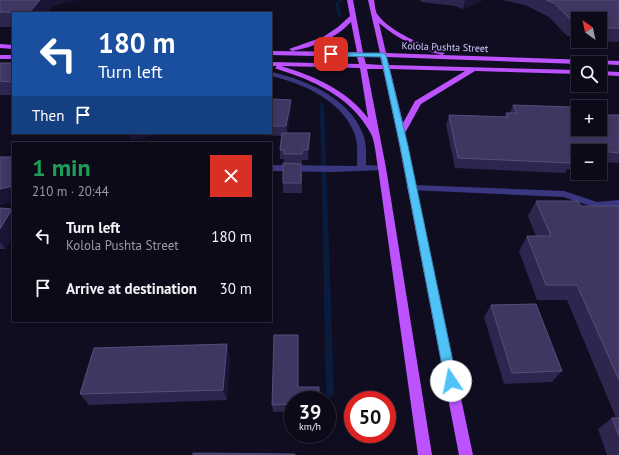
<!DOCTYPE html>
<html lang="en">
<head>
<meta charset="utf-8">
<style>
  body { margin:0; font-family:"PT Sans",sans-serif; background:#151322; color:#f1f3f6; height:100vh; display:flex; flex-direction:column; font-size:15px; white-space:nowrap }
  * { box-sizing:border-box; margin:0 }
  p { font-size:13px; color:#9a9aa2 }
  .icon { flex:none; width:22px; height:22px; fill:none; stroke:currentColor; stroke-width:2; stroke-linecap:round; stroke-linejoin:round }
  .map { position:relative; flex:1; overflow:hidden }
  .side { position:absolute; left:12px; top:142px; width:260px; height:180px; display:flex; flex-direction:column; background:#0c0a19; border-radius:0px; box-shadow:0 2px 6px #0003,0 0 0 1px #2c2b38 }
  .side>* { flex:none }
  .top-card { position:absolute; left:12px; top:12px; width:260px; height:122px; border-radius:0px; box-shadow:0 2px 6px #0003,0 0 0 1px #2c2b38; background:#1a4fa0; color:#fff; overflow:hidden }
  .needle { width:26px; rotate:327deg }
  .fabs { position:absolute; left:571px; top:12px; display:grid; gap:8px }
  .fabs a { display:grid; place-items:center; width:36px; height:36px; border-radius:0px; background:#0c0a19; box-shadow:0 2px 6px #0003,0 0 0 1px #2c2b38; font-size:20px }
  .speed { position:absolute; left:284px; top:391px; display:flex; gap:8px; font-size:20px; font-weight:700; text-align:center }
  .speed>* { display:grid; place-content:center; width:52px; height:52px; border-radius:50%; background:#0c0a19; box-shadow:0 2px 6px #0003,0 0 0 1px #2c2b38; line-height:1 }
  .speed small { font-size:10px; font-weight:400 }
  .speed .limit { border:6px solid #d22; background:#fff; color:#111 }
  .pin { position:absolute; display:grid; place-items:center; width:34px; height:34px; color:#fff; margin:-17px; border-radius:8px; box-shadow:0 2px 6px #0006 }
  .me { position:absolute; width:44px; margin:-22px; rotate:349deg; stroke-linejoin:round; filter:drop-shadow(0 0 3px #0008) }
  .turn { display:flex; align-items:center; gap:14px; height:84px; padding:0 20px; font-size:18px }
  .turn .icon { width:52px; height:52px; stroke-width:2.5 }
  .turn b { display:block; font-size:28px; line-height:34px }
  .then { display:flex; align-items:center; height:38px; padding:0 20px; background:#0003; gap:8px; font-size:15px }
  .round { display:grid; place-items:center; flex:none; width:42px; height:42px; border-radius:0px; background:#151322 }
  .headline { display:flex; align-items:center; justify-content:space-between; height:68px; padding:0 20px }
  h1 { font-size:24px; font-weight:700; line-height:30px; color:#1e9e55 }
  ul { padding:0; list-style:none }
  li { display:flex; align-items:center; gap:12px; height:52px; padding:0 20px }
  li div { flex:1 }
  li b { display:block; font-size:15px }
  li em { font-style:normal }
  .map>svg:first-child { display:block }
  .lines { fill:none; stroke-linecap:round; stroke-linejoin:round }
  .stream { fill:#091c3d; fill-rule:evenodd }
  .minor { fill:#3a3780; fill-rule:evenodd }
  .major { fill:#bd53ff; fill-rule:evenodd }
  .wall { fill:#2d264f }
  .shaded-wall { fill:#1a1435 }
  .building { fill:#3f3762; stroke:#564f7b }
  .route { fill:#4fc3f7; stroke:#337fa1 }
  .labels { text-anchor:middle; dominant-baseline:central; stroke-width:4; stroke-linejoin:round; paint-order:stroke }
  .far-street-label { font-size:10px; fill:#d2ccff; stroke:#100d21 }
</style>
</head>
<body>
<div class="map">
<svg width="619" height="455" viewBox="0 0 619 455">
  <rect width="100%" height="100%" fill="#100d21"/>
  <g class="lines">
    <path class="stream" d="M339,0H343L339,4L342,16L340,17L338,16L335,4Z
      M320,103H322L324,104L334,394L333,396L330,397L327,396L326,394Z"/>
    <path class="minor" d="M271,72C307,80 349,98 363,134C367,144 366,155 366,165L385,166L386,168L385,170L332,172L271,171V165L357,166C357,156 358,144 355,135C343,101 303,83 271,76Z
      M412,185L564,191L597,202L619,200V206L597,208L563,197L409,190L407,188L409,186Z"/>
    <path class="major" d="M347,0H353L363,53H380L368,0H374C375,4 375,12 378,15C389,31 426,47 444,52L445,53L442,55L619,61V65L600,64V63L578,64L387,57L389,65L578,70V74L475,71L421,104L405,133L473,455H459L397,133L383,69H367L386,168L432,455H418L378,168C376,158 375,139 370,132C351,97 313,80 277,69L275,68L277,66H271V62L359,64L357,57L271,55V51L357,52L351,22C335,39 314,47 292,51L289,49L323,37L338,27L350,16ZM379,23C398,39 418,49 442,55L386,53ZM364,57H380L382,65L366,64ZM281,66L360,68L368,118C347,90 314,76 281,66ZM390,69L465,71L415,101L403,123Z
      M0,44L13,45V49L0,48Z
      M0,55H13V59H0Z
      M600,71L619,72V76L600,75Z"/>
  </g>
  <path class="wall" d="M0,0L53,6L47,13H13V27H0Z
    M420,0H483L463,9L455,6L421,2Z
    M502,0H619V42L594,41H600V19H578V36H567L549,17L525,5Z
    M0,63H13V95H0Z
    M271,99L291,109L287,133L310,143L308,160H302V193H283V183L284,159H280V150L282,136L260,135V133H271Z
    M513,105L578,129L619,115V163L600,162V151H578V166L576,169H567L565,173L455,168L446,125L449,115L505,117L506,113H510Z
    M536,201L581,206H619V455H607L598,429L612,418H616L567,300H537L519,251L527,236H536L528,216Z
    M0,208L13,209V235L5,249H0Z
    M491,305L562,371L552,382L504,384L484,317Z
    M230,356L227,400L89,405L80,394Z
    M293,400V411L273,412L272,405Z"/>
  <path class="shaded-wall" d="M40,0H78L53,6L47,13H29Z
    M465,0H483L463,9Z
    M291,100V109L287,136L286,126Z
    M128,133H163L131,141Z
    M310,133V143L308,160V150Z
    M13,186V201L0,205V189Z
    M12,209H13V235L5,249L0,242V229Z
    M227,344L230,356L227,400L223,390Z"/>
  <path class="building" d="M0,0H40L29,13L0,12Z
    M546,0H619V28H600V19H578V22H573L554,3Z
    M0,63H13V82L0,81Z
    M271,99L291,100L286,126H271Z
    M513,105L571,107L575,113H578V129H600V115H619V153L600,151H577L578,152V159H569L570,163L458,158L449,115L508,117L506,113H517Z
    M282,133H310L308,150H302V154H284V150H280Z
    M0,157H13V186L0,189Z
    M283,163L301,164V183H283Z
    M536,201H578L581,206H619V380L577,285H546L527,236H551Z
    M0,208L12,209L0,229Z
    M536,304L562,371L512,373L491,305Z
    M274,335H298V387H319V400H293V404L272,405Z
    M227,344L223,390L80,394L94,348Z
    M612,418H619V436Z
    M193,453L295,454V455H193Z"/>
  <path class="route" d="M329,53H383L386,55L408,146L457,381L455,385L451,386L447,385L445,381L400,146L381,57L331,56L328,54Z"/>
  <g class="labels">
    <g class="far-street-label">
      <text transform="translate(445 47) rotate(2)">Kolola Pushta Street</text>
    </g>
  </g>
</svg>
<div class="fabs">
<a><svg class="needle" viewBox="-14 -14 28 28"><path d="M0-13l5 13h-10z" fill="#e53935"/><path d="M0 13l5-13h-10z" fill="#9a9aa2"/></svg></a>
<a><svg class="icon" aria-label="search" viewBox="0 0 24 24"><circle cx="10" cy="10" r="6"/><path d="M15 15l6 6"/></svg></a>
<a>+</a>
<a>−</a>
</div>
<div class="speed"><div>39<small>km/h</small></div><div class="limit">50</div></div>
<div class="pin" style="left:331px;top:54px;background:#d93025"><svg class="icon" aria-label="arrive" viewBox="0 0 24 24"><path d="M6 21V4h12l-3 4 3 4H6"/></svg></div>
<svg class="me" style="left:451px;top:381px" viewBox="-20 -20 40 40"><circle r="19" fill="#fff"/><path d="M0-13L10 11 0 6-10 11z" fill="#4fc3f7"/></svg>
<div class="top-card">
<div class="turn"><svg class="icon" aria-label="left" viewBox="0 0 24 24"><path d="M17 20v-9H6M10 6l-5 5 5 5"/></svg><div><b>180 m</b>Turn left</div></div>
<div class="then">Then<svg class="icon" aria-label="arrive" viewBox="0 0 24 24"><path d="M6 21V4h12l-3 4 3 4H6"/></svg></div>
</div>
<section class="side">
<div class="headline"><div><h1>1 min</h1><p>210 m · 20:44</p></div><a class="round" style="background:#d93025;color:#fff"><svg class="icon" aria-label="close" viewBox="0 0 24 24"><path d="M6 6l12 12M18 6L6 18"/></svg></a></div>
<ul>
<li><svg class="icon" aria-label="left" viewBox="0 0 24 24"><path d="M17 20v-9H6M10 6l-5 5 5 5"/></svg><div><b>Turn left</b><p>Kolola Pushta Street</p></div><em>180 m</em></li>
<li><svg class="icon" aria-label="arrive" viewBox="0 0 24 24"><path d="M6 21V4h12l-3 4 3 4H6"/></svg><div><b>Arrive at destination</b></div><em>30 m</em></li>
</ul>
</section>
</div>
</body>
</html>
